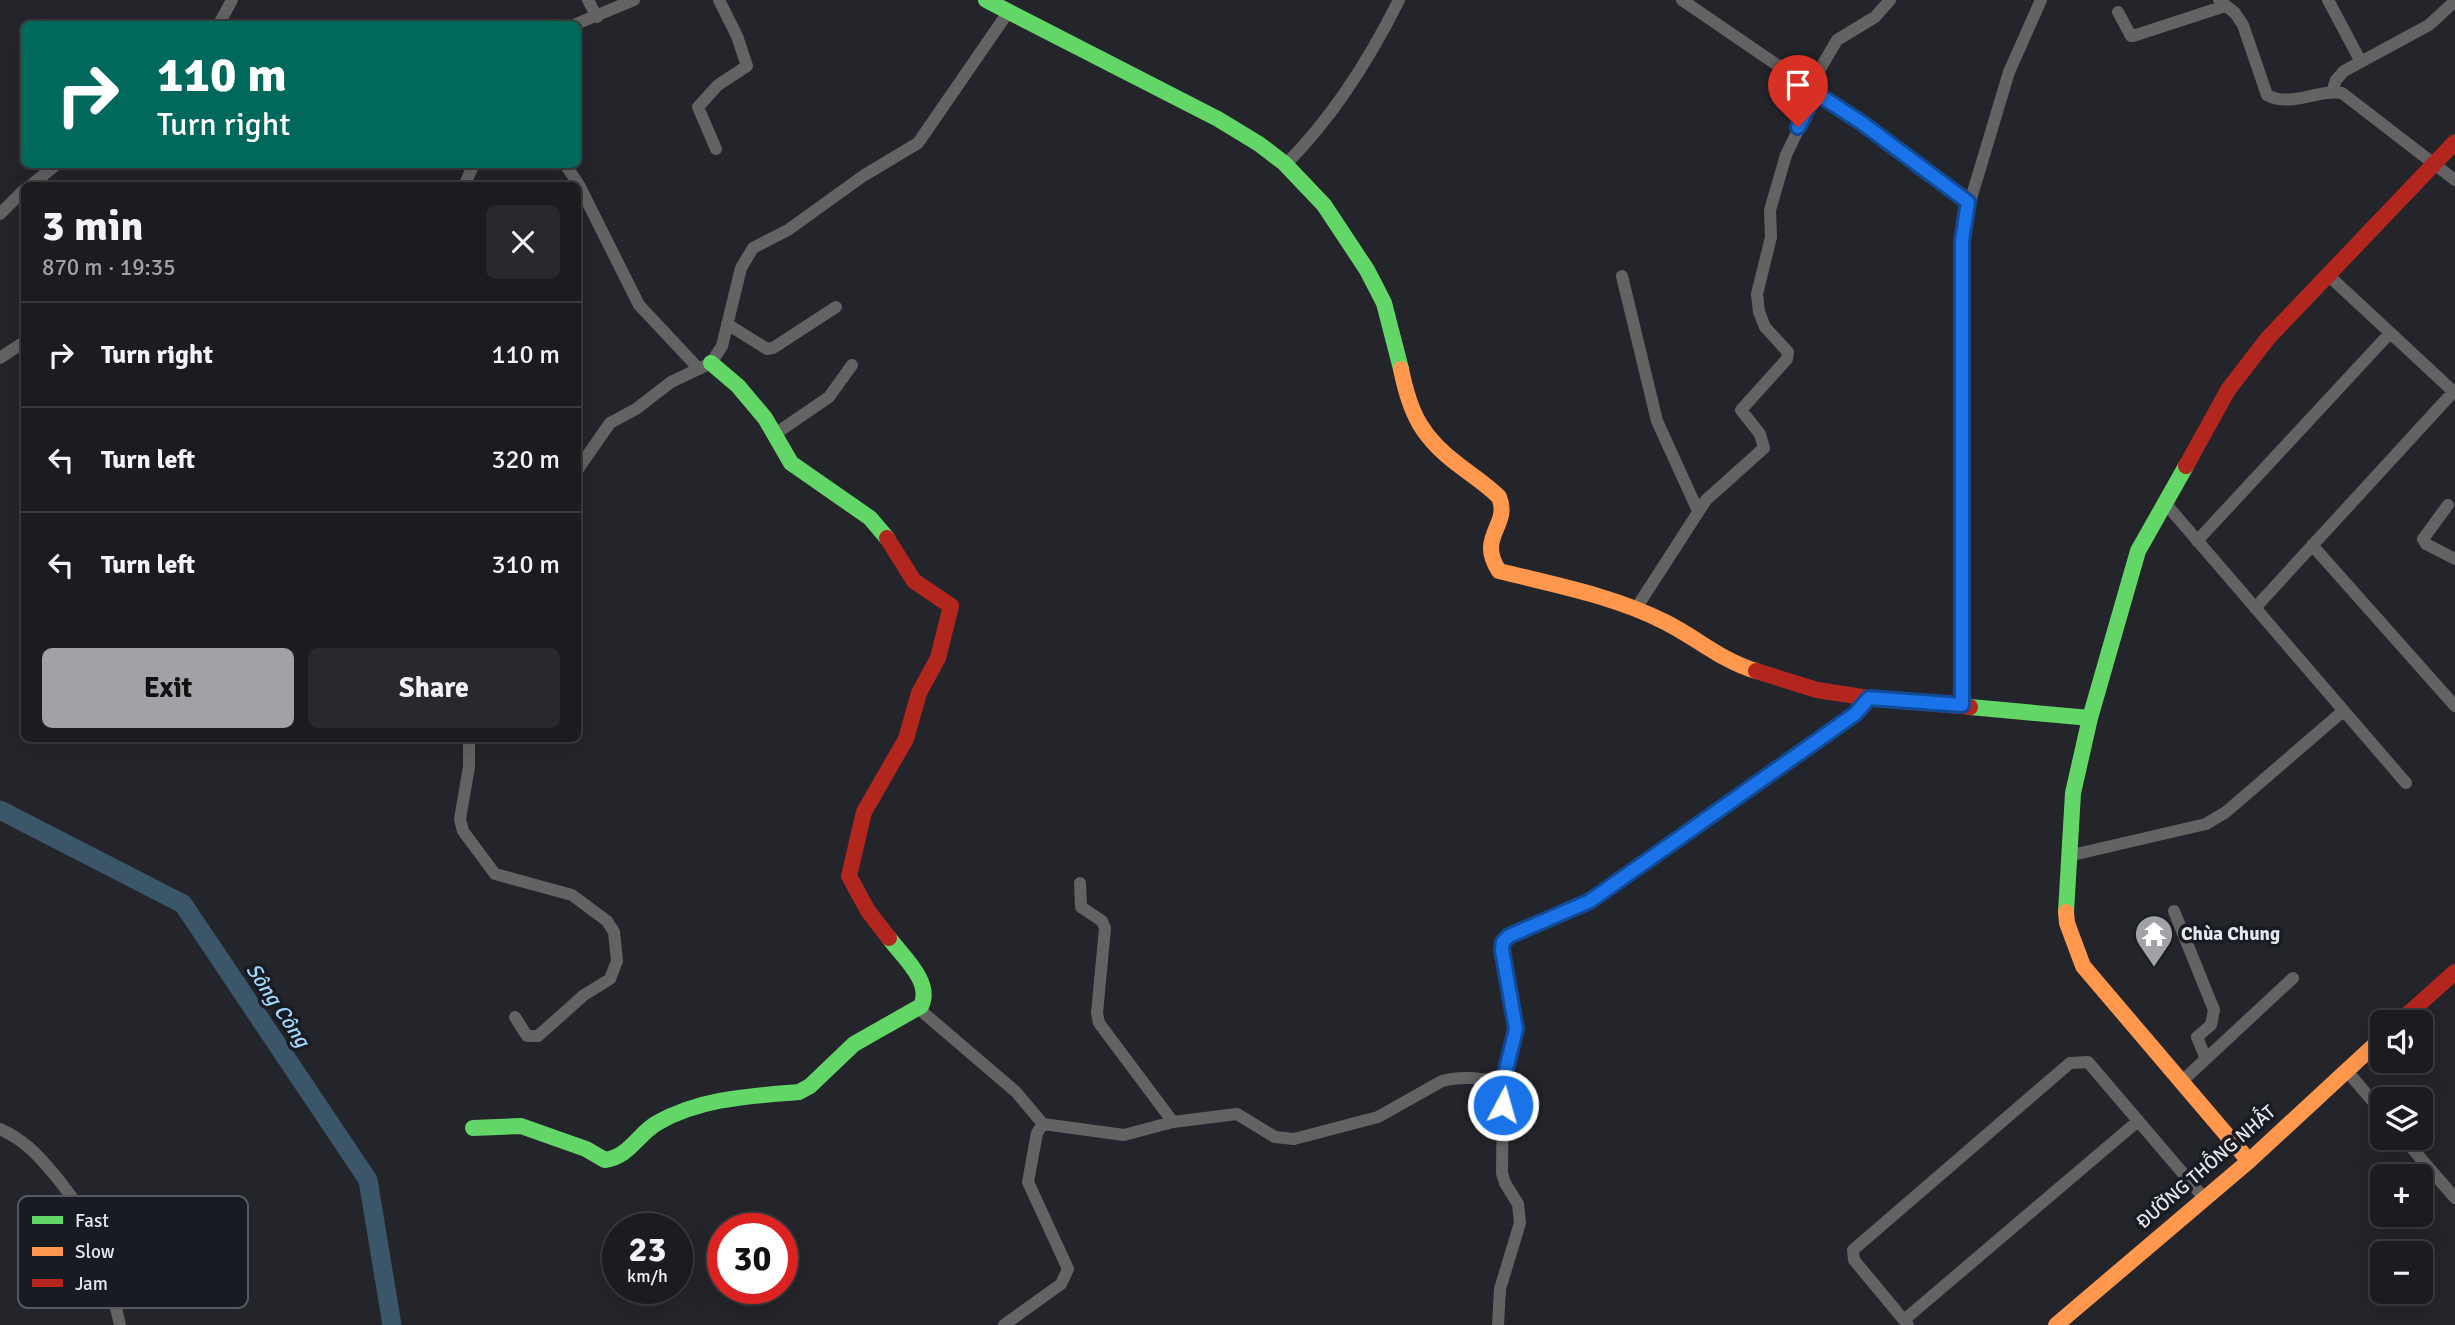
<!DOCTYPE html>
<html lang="en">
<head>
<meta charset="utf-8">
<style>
  body { margin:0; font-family:Signika,sans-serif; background:#28292d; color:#f1f3f6; height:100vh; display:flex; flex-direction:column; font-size:26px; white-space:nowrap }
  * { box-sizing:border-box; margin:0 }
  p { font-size:23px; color:#a0a1a5 }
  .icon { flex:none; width:38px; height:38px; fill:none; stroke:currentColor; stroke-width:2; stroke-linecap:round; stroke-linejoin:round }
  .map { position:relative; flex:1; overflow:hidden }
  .details { position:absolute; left:21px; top:182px; width:560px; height:560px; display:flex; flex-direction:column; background:#1b1c20; border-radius:10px; box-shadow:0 7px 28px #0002,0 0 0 2px #393a3e }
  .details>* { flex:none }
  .banner { position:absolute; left:21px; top:21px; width:560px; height:147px; border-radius:10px; box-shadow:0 7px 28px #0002,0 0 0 2px #393a3e; background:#00695c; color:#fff; overflow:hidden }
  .tools { position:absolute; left:2370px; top:1010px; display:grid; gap:14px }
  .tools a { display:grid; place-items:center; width:63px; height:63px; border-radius:10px; background:#1b1c20; box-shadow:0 7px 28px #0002,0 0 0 2px #393a3e; font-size:35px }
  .speed { position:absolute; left:602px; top:1213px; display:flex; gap:14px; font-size:35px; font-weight:700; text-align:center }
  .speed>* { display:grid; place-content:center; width:91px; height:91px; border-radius:50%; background:#1b1c20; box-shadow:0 7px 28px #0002,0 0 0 2px #393a3e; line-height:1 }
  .speed small { font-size:18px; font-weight:400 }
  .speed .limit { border:10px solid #d22; background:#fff; color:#111 }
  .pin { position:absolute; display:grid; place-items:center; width:60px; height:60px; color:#fff; margin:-72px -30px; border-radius:50% 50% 50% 0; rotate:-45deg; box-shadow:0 0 7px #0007 }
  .pin .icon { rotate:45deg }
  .me { position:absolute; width:77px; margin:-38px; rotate:6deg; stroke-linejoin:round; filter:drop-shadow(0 0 5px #0008) }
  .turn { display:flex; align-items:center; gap:24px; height:147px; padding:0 21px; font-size:32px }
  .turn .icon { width:91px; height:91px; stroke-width:2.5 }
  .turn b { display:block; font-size:49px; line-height:60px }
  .round { display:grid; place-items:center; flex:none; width:74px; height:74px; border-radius:10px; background:#28292d }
  .summary { display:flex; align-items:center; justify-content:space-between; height:119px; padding:0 21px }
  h1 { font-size:42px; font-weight:700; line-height:52px }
  .cta { display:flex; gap:14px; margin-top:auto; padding:14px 21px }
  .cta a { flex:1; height:80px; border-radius:10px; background:#a1a2a8; color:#111; font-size:28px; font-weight:700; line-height:80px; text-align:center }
  .cta a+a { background:#28292d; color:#f1f3f6 }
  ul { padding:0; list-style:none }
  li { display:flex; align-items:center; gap:21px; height:105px; padding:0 21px; border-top:2px solid #393a3e }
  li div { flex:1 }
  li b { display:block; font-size:26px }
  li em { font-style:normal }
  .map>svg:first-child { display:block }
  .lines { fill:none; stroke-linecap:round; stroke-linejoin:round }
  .river { stroke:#3b5668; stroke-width:19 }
  .street { stroke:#646263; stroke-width:12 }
  .fast { stroke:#63d668; stroke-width:16 }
  .slow { stroke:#ff974d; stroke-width:16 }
  .jam { stroke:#b3261e; stroke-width:16 }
  .route-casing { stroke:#114b97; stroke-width:18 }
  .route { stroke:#1a73e8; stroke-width:12 }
  .labels { text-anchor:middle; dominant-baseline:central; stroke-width:7; stroke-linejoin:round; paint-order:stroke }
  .poi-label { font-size:19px; font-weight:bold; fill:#e5e6ec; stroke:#191b22; text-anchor:start }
  .street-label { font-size:19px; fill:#e5e6ec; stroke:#191b22 }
  .water-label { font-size:21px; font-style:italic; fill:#9fd8fc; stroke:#191b22 }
  .key { fill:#191b22; stroke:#56585f; stroke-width:2 }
  .key-label { font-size:19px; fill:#e5e6ec }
</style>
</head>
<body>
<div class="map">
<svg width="2455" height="1325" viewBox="0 0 2455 1325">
  <rect width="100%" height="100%" fill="#24252a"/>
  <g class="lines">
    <path class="river" d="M0,810L183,904L368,1180L392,1325"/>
    <path class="street" d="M588,0L597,17
      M1682,0L1862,123L1968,202
      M2219,0L2235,13L2243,25L2267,95C2291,108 2317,89 2342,93L2455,180
      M2328,0L2361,62
      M2118,12L2131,36H2133L2225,6
      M219,24L232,0
      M576,24L634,0
      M1809,88L1837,40L1875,17L1890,0
      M2332,92L2336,80L2344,71L2429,25L2455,1
      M716,149L698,107L718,85L747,66L737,36L719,0
      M565,164L579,185L639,305L699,369
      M1286,164C1334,116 1369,60 1399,0
      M30,186L57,164
      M464,186L474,164
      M0,214L24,190
      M2328,275L2455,393
      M1622,276L1657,421L1698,511
      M727,324L767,349L773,348L836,307
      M0,358L24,342
      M775,434L829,397L852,365
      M578,469L610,423L636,409L671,382L711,363L722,346L741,268L753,248L788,230L863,176L918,143L1009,11
      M2165,503L2406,783
      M2448,505L2423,539L2426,544L2455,559
      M2197,541L2390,333
      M2312,545L2455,706
      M2255,608L2455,390
      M1635,610L1706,500L1764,448L1760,434L1741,410L1787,359L1788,352L1765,327L1759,312L1757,294L1771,237L1770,210L1786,155L1816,93
      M1962,705L1964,222L2009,72L2041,0
      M469,738V767L460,819L463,831L495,874L572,895L607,921L614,932L617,961L610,979L584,995L538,1036H527L515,1017
      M2068,856L2206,824L2226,812L2342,712
      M1080,883L1081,907L1102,921L1105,928L1097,1013L1099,1023L1173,1122
      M2174,911L2214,1010L2211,1025L2197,1037L2206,1059
      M919,1009L1016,1092L1043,1124L1124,1135L1173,1122L1237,1114L1275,1137L1294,1139L1378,1117L1442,1081C1463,1075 1482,1079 1503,1082
      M2346,1070L2382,1112
      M2181,1082L2293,978
      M0,1129C24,1140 36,1153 53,1173C99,1228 104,1257 120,1325
      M2403,1138L2455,1198
      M1904,1320L2138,1121
      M1004,1325L1061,1284L1068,1269L1028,1182L1037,1133L1043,1124
      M1498,1325L1500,1289L1520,1223L1518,1204L1505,1183L1502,1173L1503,1082L1516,1029L1502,950L1503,942L1509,936L1590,901L1855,714L1869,698
      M1908,1325L1854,1260L1853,1250L2070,1063L2088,1062L2204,1198"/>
    <path class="fast" d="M986,0L1218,119L1259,144L1284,163L1324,205L1367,270L1384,303L1401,369
      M711,363L738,386L765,418L791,463L870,518L887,538
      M1970,707L2090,718
      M2066,912L2073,793L2090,718L2138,551L2186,466
      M473,1128L521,1126L586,1149L605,1160C629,1157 638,1134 657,1123C700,1098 751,1096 799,1092L810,1086L854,1044L921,1006C933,982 902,956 889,938"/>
    <path class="slow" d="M1401,369C1410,414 1422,438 1460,466C1473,476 1487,485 1499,497C1511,526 1476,536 1499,571C1555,585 1614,596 1665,622C1697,638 1722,661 1756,671
      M2066,912L2067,923L2083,966L2249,1161
      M2056,1325L2249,1161L2382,1038"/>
    <path class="jam" d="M2186,466L2228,390L2268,338L2455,142
      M887,538L914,581L951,606L938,658L919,693L906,739L864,812L849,876L868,911L889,938
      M1756,671L1817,690L1869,698L1970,707
      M2399,1022L2455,972"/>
  </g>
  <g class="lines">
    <g class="route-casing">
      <path id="route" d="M1503,1105V1082L1516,1029L1502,950L1503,942L1509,936L1590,901L1855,714L1869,698L1962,705V241L1968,202L1862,123L1816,93L1798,127"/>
    </g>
    <use href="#route" class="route"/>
  </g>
  <defs>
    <g id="temple-pin" transform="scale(2.0125)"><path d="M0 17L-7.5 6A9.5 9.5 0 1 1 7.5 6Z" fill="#a1a2a8" stroke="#191b22"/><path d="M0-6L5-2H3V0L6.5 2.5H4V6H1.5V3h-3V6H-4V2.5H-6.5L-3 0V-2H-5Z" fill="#fff"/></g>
  </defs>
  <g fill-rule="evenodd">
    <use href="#temple-pin" x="2154" y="934"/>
  </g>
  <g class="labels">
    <g class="poi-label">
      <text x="2181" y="934">Chùa Chung</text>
    </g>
    <g class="street-label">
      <text transform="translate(2206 1167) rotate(-41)">ĐƯỜNG THỐNG NHẤT</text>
    </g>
    <g class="water-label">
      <text transform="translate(278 1005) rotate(56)">Sông Công</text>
    </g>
  </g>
  <rect x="18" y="1196" width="230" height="112" rx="10" class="key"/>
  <rect x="32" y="1216" width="31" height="8" fill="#63d668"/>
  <rect x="32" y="1247" width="31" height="9" fill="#ff974d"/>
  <rect x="32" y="1279" width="31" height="8" fill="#b3261e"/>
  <g class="key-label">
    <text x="75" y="1227">Fast</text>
    <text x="75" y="1258">Slow</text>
    <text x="75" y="1290">Jam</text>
  </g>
</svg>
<div class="tools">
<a><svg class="icon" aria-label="sound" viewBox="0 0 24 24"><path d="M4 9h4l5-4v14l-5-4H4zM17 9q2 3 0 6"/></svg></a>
<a><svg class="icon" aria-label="layers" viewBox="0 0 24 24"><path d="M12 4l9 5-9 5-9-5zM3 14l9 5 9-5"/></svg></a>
<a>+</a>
<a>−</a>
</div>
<div class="speed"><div>23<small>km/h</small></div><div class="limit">30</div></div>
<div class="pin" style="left:1798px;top:127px;background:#d93025"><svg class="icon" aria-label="arrive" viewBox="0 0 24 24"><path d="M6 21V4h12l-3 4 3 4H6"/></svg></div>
<svg class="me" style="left:1503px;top:1105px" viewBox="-20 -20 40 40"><circle r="17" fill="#1a73e8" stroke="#fff" stroke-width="3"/><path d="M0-11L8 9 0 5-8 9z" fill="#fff"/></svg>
<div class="banner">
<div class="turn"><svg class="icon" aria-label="right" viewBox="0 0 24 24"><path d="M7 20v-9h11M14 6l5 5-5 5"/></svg><div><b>110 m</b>Turn right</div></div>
</div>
<section class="details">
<div class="summary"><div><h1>3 min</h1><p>870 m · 19:35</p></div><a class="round"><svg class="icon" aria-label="close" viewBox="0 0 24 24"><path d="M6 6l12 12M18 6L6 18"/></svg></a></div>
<ul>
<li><svg class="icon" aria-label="right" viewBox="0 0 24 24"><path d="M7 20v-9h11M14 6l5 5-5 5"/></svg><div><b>Turn right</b></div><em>110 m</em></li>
<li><svg class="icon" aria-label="left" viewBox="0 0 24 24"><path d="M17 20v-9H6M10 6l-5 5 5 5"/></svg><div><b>Turn left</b></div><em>320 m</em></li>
<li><svg class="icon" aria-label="left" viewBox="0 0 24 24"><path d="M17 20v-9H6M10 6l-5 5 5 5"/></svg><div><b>Turn left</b></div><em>310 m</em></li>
</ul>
<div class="cta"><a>Exit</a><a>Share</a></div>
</section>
</div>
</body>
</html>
